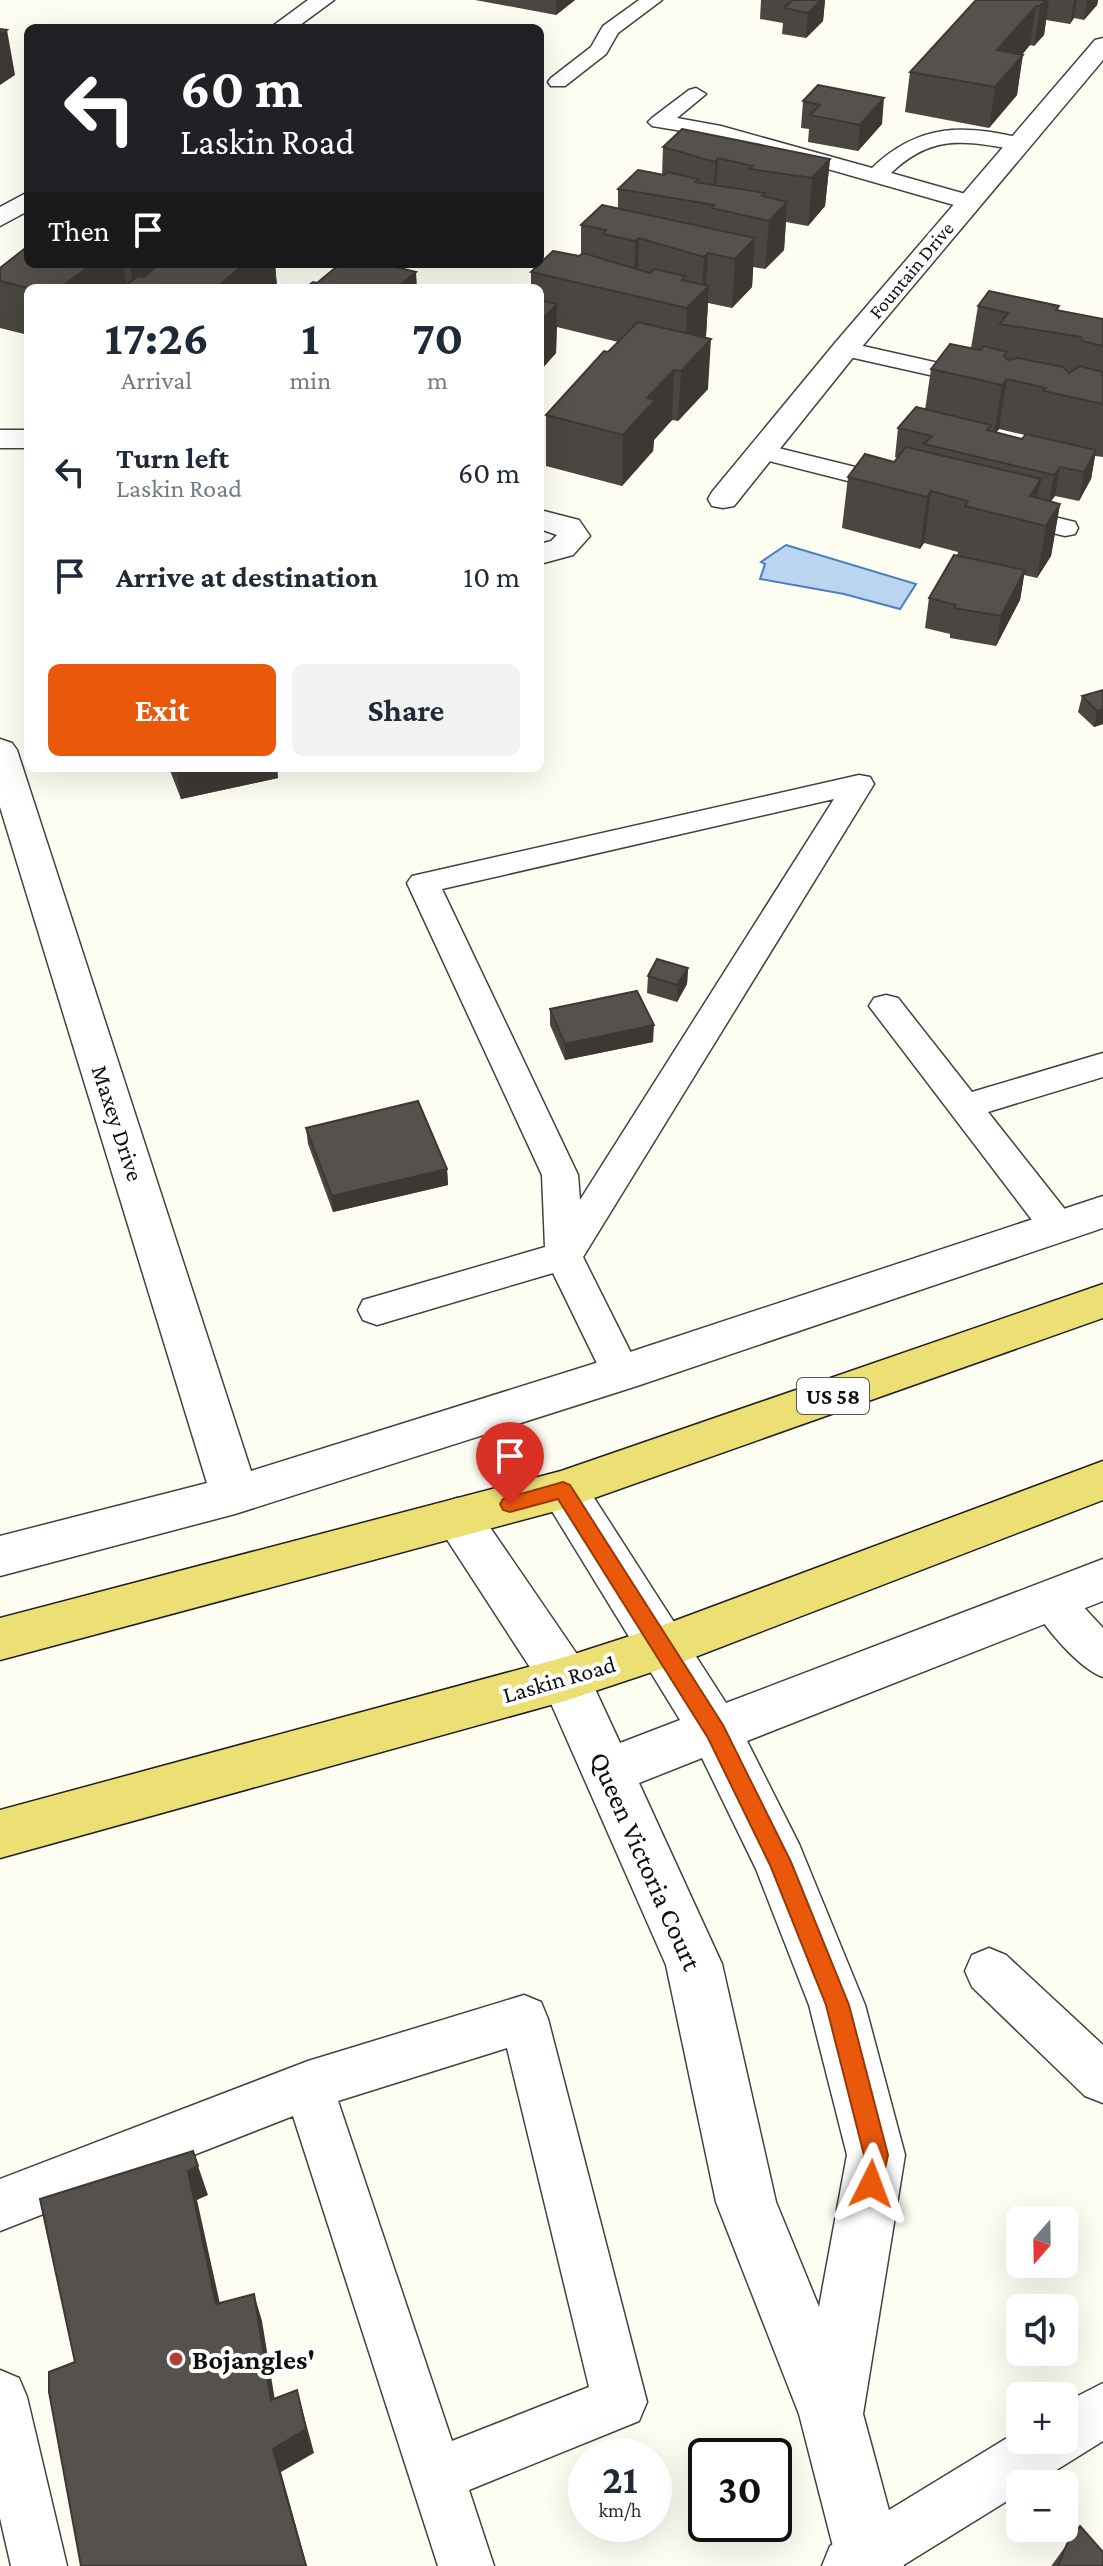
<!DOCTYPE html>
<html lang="en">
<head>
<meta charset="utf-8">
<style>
  body { margin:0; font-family:"Crimson Pro",serif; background:#f2f2f3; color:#1f2937; height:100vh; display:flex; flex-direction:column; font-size:30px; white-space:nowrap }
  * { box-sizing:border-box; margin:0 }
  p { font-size:26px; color:#747a83 }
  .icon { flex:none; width:44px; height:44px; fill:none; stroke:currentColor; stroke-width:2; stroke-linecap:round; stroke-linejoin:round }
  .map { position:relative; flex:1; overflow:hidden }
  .details { position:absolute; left:24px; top:284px; width:520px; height:488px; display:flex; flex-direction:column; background:#fff; border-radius:12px; box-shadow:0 8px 32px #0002 }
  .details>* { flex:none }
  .guide { position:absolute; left:24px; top:24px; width:520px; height:244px; border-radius:12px; box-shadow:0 8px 32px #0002; background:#202124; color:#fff; overflow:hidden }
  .needle { width:52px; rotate:200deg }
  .controls { position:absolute; left:1006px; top:2206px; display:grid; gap:16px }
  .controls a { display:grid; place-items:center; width:72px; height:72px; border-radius:12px; background:#fff; box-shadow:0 8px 32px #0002; font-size:40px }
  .speed { position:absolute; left:568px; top:2438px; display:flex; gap:16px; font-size:40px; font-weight:700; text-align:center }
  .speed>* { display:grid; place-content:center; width:104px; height:104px; border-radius:50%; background:#fff; box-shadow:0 8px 32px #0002; line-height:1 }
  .speed small { font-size:20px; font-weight:400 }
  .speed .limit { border:4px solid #111; border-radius:12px; background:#fff; color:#111 }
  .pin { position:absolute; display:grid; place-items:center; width:68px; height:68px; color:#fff; margin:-82px -34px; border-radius:50% 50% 50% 0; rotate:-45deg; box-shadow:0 0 8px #0007 }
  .pin .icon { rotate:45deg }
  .me { position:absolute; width:88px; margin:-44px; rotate:3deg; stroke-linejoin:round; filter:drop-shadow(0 0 6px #0008) }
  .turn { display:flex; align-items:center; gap:28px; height:168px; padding:0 24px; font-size:36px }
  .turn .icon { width:104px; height:104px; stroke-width:2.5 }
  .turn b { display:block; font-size:56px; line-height:68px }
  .then { display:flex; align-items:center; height:76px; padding:0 24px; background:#0003; gap:16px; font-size:30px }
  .eta { display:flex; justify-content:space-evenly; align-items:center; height:136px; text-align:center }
  .eta b { font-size:48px; font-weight:700; line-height:56px }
  .cta { display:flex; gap:16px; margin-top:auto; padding:16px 24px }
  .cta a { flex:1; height:92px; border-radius:12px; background:#ea580c; color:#fff; font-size:32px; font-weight:700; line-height:92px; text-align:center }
  .cta a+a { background:#f2f2f3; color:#1f2937 }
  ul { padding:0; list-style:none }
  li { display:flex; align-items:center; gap:24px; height:104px; padding:0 24px }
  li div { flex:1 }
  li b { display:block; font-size:30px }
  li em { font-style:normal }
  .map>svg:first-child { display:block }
  .water { fill:#bbd5f1; stroke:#4880c1; stroke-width:2 }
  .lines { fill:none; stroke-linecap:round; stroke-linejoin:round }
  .lane-casing { stroke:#424242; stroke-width:3 }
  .street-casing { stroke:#424242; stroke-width:3 }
  .primary-casing { stroke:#202020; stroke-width:3 }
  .lane { fill:#fff; fill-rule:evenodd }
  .street { fill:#fff; fill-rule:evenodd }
  .primary { fill:#ecdf74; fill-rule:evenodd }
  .wall { fill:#4a4641; fill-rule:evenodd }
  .shaded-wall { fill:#3c3935 }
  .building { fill:#56514c; stroke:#3c3935; stroke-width:2 }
  .route { fill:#ea580c; stroke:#983908; stroke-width:2 }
  .poi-dot { fill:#b23f33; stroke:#fff; stroke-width:3 }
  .labels { text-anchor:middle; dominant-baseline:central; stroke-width:8; stroke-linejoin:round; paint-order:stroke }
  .far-street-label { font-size:20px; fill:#0f0f0f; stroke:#fff }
  .shield { fill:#fff; stroke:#575757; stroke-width:2 }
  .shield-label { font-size:22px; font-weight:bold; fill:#0f0f0f }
  .street-label { font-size:24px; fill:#0f0f0f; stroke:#fff }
  .near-street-label { font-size:28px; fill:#0f0f0f; stroke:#fff }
  .near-poi-label { font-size:28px; font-weight:bold; fill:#0f0f0f; stroke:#fff; text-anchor:start }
</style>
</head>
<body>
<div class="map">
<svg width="1103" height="2566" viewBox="0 0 1103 2566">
  <rect width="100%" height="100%" fill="#fefdf2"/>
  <path class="water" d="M786,545L916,584L900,609L844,594L760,579L765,564L761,562Z"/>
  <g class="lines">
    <g class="lane-casing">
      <path id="lane" d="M639,0H662L618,33L606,54L565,86H551L548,82L551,78L591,47L603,26Z
        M696,88L706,94L677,118L721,126L872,168C919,123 964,124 1025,139L1028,144L1017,150C965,141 933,133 891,173L976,197L979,202L976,207L968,209L712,136L652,126L648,122L652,118L689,90Z
        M845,342L992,375L995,380L992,385L983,387L836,354L833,349L836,344Z
        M762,444L908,480L912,486L908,492L899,494L753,457L749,452L753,447Z
        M1005,505L1075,522L1078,528L1075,534L1065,536L996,519L992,513L996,507Z
        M859,775L870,777L874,784L583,1257L641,1373L635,1384L621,1388L607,1384L553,1273L377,1325L363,1320L358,1310L363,1300L545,1247L542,1175L407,883L412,876ZM834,799L580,1200L578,1175L442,889Z
        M886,995L898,998L972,1092L1103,1053V1077L988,1112L1071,1217L1077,1227L1071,1237L1058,1241L1045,1237L869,1006L874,998Z
        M1051,1583L1066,1588L1103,1628V1677C1078,1668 1042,1625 1030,1601L1036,1588Z
        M989,1948L1006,1955L1103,2045V2103L1085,2096L972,1987L965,1971L972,1955Z
        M524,1995L541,2002L548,2019L647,2402L639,2421L469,2490L494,2566H438L293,2116L0,2231V2179L308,2061ZM507,2048L589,2387L452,2441L338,2101Z
        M0,2370L19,2378L27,2397L67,2566H11L0,2518Z
        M1103,2383V2441L1034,2484H1020V2493L902,2566H822L830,2546L1020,2430V2440H1064V2403Z"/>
    </g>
    <g class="street-casing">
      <path id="street" d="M308,0H334L296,28H270Z
        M1103,38V60L855,355L734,506L723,508L712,506L708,499L712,492L835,343L1095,40Z
        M28,192V211L0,226V207Z
        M0,430H28V448H0Z
        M540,510L579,520L590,536L573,555L540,564V544L551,541L557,535L540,529Z
        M0,739L12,743L17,750L251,1471L615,1357L1103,1196V1228L637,1386L235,1514L0,1576V1536L207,1483L0,807Z
        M563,1471L580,1476L726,1703L1103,1559V1601L747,1741L799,1844L865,2005L905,2155L863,2414L904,2566H838L799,2414L716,2202L666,1965L546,1692L433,1518L440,1504L457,1498L474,1504L583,1663L620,1743L680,1720L539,1490L546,1476ZM702,1758L756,1869L809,2005L847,2155L819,2307L776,2202L722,1964L639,1783Z"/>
    </g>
    <g class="primary-casing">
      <path id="primary" d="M1103,1284V1318L563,1509L0,1660V1618L561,1471Z
        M1103,1461V1500L682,1662L565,1701L0,1858V1810L565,1657L658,1627Z"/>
    </g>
    <use href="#lane" class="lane"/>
    <use href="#street" class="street"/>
    <use href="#primary" class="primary"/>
  </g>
  <path class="wall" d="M475,0H575L556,15Z
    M761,0H825L823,21L806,38L782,34L783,23L760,19Z
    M976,0H1098L1097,5L1084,20L1074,18L1070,24L1046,20L1044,35L1034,46L1030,45L1022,55L1017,95L989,128L905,112L910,72Z
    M818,85L882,124L858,151L808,142L809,129L801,128L803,101Z
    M663,147L830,159L825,206L808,226L786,222L784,250L765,269L753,267L752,287L732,308L708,303L706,336L704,338L708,389L678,421L672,420L654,440L653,451L622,486L546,466V415L618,342L557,327L556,353L540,371V288H531V272L581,255V225L618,209V189L662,175Z
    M28,264H275L277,287L28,288V335L0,328V268Z
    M978,306H1059L1058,311L1103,319V457L1095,456L1091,479L1079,501L1055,496L1051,501L1060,504L1051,556L1037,578L1024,575L1020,600L996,646L950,638V634L925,628L929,598L957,555L958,552L924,543L920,549L842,528L848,477L894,462L898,458L895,457L898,428L925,410L931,369L971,348ZM999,429L1025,435L1022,439L996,432Z
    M1103,690V724L1094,727L1078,712L1082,696Z
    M169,768H277L278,778L181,799Z
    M688,968L687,984L677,1002L647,993L648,976Z
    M550,1009L653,1042L565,1060L550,1025Z
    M306,1128L447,1169L448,1185L333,1212L308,1144Z
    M1080,2526L1103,2566H1051L1052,2565Z"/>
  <path class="shaded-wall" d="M556,0H575L556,15Z
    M821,0H825L823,21L806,38L808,13Z
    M1046,0H1049L1044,35L1034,46L1040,6Z
    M1074,0H1077L1074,18L1070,24Z
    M1087,0H1098L1097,5L1084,20Z
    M1036,6L1030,45L994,87L997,50Z
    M7,30L15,75L0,85V35Z
    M1023,55L1017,95L989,128L995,87Z
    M884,98L882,124L858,151L860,125Z
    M718,158L715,206L713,205L715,162Z
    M830,159L825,206L808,226L812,178Z
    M787,202L784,250L765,269L769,221Z
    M639,238L638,287L634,290L635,241Z
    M755,238L752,287L732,308L735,259Z
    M708,253L706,289L709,286L706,336L685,357L687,308L702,293L704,257Z
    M86,264H123L127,287L125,288H60Z
    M130,264H165L133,288Z
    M244,264H275L277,287L216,288Z
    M398,264H410L398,274Z
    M416,272L417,288H397Z
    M557,304L556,353L540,371V321Z
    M711,339L708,389L678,421L681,371Z
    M674,370L672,420L654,440L653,451L622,486L623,435L647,398Z
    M1007,379L999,429L994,436L1002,385Z
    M1096,450L1091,479L1079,501L1084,472Z
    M1060,467L1055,496L1048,505L1054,475Z
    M1041,479L1033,523L1030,496Z
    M931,491L924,543L920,549L927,497Z
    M1060,504L1051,556L1037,578L1046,526Z
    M1025,570L1020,600L996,646L1001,616Z
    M1103,709V724L1094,727L1097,711Z
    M176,768H277L278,778L181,799Z
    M688,968L687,984L677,1002V985Z
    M654,1025L653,1042L565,1060V1044Z
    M447,1169L448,1185L333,1212L332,1196Z
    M198,2166L208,2195L197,2200L226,2331L216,2304L188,2171Z
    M254,2294L262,2321L279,2425L271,2400Z
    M297,2390L314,2453L281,2472L307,2566H306L273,2449Z"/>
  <path class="building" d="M793,0H821L808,13L784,8Z
    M976,0H1046L1040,6H1036L997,50L1023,55L995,87L910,72Z
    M0,29L7,30L0,35Z
    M818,85L884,98L860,125L810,115L820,105L803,101Z
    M682,129L830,159L812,178L750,169L753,166L718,158L715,162L663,147Z
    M638,170L664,175L668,172L698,179L695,182L765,193L762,196L787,202L769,221L711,208L714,205L618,189Z
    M602,205L755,238L735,259L708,253L704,257L639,238L635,241L603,234L606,230L581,225Z
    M28,246V264H86L91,265L60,288H28L0,281V268Z
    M553,251L579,256L583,253L650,273L654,269L685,276L682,280L709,286L687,308L531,272Z
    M159,264H244L216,288H122L138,276L144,277Z
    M340,264H384L416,272L397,288H305L313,282L317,283Z
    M989,291L1059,306L1056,310L1103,319V346L1082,341L1081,337L1000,324L1008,313L978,306Z
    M540,300L557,304L540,321Z
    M638,322L711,339L681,371L674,370L647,398L655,400L623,435L546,415L604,351L608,352Z
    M950,344L980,350L984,346L1007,352L1004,356L1008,360L1018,358L1063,367L1069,373L1080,366L1103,372L1102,376H1103V404L1043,391L1046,388L1007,379L1002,385L931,369Z
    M916,407L991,425L987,430L1022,439L1026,434L1096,450L1084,472L1060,467L1054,475L924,444L932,436L898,428Z
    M906,447L1041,479L1030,496L1060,504L1046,526L965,506L968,501L931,491L927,497L848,477L865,454L894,462Z
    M954,555L1025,570L1001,616L954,608L956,605L929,598Z
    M1103,690V709L1097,711L1082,696Z
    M657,959L688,968L677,985L648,976Z
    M637,991L654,1025L565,1044L550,1009Z
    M418,1101L447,1169L332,1196L306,1128Z
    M193,2151L198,2166L188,2171L216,2304L254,2294L271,2400L297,2390L306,2429L273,2449L306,2566H81L49,2392V2372L75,2362L40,2199Z
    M1080,2526L1103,2552V2566H1058L1067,2544Z"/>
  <path class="route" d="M563,1482L570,1485L723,1725L791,1862L849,2005L888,2155L880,2192L871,2196L863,2192L859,2184L864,2155L826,2005L770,1865L708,1738L558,1499L510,1512L503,1510L500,1504L503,1499Z"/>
  <circle class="poi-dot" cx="176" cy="2359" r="8"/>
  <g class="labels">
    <g class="far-street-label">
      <text transform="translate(911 270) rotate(-50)">Fountain Drive</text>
    </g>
    <rect class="shield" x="797" y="1378" width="72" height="36" rx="6"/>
    <g class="shield-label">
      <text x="833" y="1396">US 58</text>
    </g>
    <g class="street-label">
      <text transform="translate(118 1123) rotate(72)">Maxey Drive</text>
      <text transform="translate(559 1679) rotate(-16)">Laskin Road</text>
    </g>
    <g class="near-street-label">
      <text transform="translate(646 1861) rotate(66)">Queen Victoria Court</text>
    </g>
    <g class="near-poi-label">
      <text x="192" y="2359">Bojangles'</text>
    </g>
  </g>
</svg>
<div class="controls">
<a><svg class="needle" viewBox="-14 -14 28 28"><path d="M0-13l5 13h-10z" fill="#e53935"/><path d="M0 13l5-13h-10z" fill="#747a83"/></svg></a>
<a><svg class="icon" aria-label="sound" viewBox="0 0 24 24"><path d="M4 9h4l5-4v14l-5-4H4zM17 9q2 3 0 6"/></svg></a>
<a>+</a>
<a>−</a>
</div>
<div class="speed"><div>21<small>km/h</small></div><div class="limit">30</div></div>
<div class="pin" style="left:510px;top:1504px;background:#d93025"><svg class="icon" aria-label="arrive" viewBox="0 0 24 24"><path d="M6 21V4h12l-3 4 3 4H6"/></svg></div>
<svg class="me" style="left:871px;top:2184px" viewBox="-20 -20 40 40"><path d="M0-17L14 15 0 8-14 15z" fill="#ea580c" stroke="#fff" stroke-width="4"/></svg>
<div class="guide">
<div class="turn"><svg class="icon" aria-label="left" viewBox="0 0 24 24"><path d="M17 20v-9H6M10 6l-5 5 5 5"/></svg><div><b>60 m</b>Laskin Road</div></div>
<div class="then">Then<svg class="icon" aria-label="arrive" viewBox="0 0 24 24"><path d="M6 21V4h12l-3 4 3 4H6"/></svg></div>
</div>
<section class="details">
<div class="eta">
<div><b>17:26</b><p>Arrival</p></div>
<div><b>1</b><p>min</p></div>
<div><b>70</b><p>m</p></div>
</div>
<ul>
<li><svg class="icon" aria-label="left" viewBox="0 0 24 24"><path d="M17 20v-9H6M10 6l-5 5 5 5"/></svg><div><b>Turn left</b><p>Laskin Road</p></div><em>60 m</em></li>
<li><svg class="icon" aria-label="arrive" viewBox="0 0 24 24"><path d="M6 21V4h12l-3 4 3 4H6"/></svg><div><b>Arrive at destination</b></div><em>10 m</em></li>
</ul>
<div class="cta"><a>Exit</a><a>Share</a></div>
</section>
</div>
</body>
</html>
